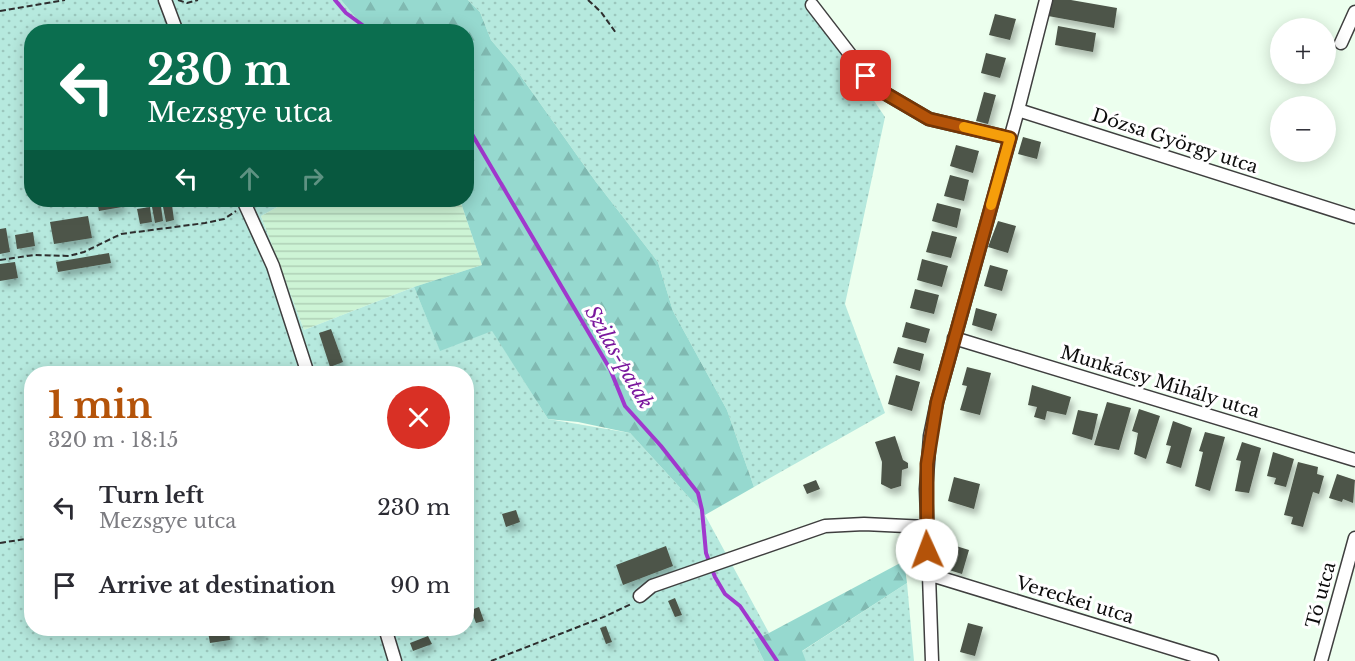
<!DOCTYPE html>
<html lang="en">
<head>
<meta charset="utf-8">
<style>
  body { margin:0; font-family:"Libre Baskerville",serif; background:#f7f7f7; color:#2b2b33; height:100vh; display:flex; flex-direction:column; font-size:22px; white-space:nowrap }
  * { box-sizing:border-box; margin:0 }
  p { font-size:20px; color:#7c7c81 }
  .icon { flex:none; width:33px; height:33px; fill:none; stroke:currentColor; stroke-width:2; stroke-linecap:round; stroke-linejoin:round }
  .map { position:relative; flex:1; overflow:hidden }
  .drawer { position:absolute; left:24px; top:366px; width:450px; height:270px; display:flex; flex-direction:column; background:#fff; border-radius:24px; box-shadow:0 3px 15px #0003 }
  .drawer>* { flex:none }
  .banner { position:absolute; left:24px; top:24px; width:450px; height:183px; border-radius:24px; box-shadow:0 3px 15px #0003; background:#0b6e4f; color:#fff; overflow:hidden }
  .tools { position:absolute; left:1270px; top:18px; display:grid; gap:12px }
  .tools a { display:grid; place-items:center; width:66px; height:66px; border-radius:50%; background:#fff; box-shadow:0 3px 15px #0003; font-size:30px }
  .pin { position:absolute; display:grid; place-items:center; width:51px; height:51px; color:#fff; margin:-26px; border-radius:12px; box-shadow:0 3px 9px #0006 }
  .me { position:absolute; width:66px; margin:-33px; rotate:358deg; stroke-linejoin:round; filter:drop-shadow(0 0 4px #0008) }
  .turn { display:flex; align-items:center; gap:21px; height:126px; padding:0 24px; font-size:27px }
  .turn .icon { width:78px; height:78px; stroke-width:2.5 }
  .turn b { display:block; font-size:42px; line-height:51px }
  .lanes { display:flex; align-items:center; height:57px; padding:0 24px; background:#0003; justify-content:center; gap:30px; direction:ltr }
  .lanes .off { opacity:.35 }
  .round { display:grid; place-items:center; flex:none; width:63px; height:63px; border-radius:32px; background:#f7f7f7 }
  .head { display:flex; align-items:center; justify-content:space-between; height:102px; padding:0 24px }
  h1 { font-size:36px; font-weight:700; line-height:45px; color:#b45309 }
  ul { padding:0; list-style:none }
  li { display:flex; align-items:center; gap:18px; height:78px; padding:0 24px }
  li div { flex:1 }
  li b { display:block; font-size:22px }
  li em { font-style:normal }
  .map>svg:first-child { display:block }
  .farmland { fill:url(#farmland-rules) }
  .grass { fill:url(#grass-dots); fill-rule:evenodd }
  .forest { fill:url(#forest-firs) }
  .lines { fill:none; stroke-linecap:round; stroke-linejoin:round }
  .stream { stroke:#a038cd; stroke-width:4 }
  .building { fill:#4d5549; filter:url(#shadow) }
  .minor-casing { stroke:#3f3f3f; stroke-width:15 }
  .path { stroke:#2e2e2e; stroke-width:2; stroke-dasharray:6 3; stroke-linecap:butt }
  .minor { stroke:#fff; stroke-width:12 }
  .route-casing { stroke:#753606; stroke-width:15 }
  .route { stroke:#b45309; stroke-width:10 }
  .slow { stroke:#f59e0b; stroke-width:10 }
  .labels { text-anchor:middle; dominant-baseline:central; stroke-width:6; stroke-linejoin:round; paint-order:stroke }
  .street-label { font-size:18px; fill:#0c0c0c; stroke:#fff }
  .water-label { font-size:20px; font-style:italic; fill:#7a179d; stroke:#fff }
</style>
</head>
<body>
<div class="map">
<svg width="1355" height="661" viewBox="0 0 1355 661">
  <defs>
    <pattern id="farmland-rules" width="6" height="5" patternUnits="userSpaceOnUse" patternTransform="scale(1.5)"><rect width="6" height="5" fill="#cdf4d5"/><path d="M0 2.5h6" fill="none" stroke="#afd0b6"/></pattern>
    <pattern id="grass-dots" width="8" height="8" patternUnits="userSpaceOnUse" patternTransform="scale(1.5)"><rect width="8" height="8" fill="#b6e9de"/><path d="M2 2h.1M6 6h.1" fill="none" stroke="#9bc7bd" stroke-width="1.8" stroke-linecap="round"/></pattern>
    <pattern id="forest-firs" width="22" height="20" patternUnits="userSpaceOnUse" patternTransform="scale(1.5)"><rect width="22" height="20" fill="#96d9cf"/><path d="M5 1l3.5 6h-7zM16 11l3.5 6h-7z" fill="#80b9b1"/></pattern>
    <filter id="shadow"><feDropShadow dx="3.5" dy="6" stdDeviation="3" flood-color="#0004"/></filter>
  </defs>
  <rect width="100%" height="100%" fill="#ecffee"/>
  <path class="farmland" d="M290,200H460L482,265L414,287L304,330L261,216Z"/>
  <path class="grass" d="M0,0H341L367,31L32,32V200H290L261,216L304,330L414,287L440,350L492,330L548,419L630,433L705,515L769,633L753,639L764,661H0ZM32,374H466V628H32Z
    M468,0H806L885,117L845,304L885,413L754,487L727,410L673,311L658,262L596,182L515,68L491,40L480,12Z
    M907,583L914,661H806L801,652Z"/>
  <path class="forest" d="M341,0H468L480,12L491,40L515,68L596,182L658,262L673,311L727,410L754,487L705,515L630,433L578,422L548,419L492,331L440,351L414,287L482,265L460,200H466V32L367,31Z
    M904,561L907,583L802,651L806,661H764L753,639L769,633Z"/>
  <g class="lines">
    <path class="stream" d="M335,0L346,13L372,32
      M466,124L610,369L625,406L661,446L698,493L702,510L706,553L715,577L725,594L740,606L777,661"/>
  </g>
  <path class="building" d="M1051,0H1071L1117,8L1114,28L1048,16Z
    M995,14L1016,19L1010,40L989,35Z
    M1058,26L1096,33L1093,52L1055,45Z
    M986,53L1006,58L1000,78L981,73Z
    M984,92L996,95L988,124L976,121Z
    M1023,137L1041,142L1037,159L1018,154Z
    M956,145L979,151L973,173L950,166Z
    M950,175L969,180L964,201L944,196Z
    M97,200H121L122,207L99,211Z
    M937,203L961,209L957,228L932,221Z
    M172,205L174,220L166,222L163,207Z
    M161,206L163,221L155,223L152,207Z
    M150,207L152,222L140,224L137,209Z
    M88,216L92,238L54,244L50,222Z
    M998,221L1016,226L1008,253L988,247Z
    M6,228L10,252L0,254V229Z
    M932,231L957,237L951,258L926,252Z
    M33,232L35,246L17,249L15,235Z
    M109,253L111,263L58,272L56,262Z
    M922,259L948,266L942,287L917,280Z
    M15,262L18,278L0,281V264Z
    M990,265L1008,270L1002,291L984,286Z
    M915,289L939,295L934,314L910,308Z
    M976,308L997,314L992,331L972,325Z
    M906,322L930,329L926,343L902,337Z
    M331,329L343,362L330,367L319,333Z
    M898,347L924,354L920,371L893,363Z
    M243,366L244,374H204V372Z
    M967,367L991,373L980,415L960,410L967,386L962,385Z
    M896,375L920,382L912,411L888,404Z
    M1032,385L1071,397L1066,415L1047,411L1045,420L1034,417L1037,407L1028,405Z
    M1107,402L1131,408L1119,450L1094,445Z
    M1139,409L1160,416L1146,459L1134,454L1138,433L1132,431Z
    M1078,410L1098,414L1092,440L1072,434Z
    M1173,421L1192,428L1181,468L1166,463L1171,446L1166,445Z
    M1205,432L1225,437L1210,491L1195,486L1203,452L1199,451Z
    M895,436L903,460L908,463V468L902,470L901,486L891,489L881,484L882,462L875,442Z
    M1242,442L1261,448L1249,493L1235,491L1241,461L1236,460Z
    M1273,452L1294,459L1286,487L1274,484L1276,478L1267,476Z
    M1298,462L1318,467L1317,474L1324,476L1319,494L1313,492L1303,527L1291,524L1293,517L1284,515Z
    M1337,474L1355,480L1353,503L1343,499L1342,502L1329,498Z
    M954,477L980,484L974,509L948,501Z
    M816,480L820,489L807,494L803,485Z
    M516,510L520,522L506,527L502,514Z
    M666,546L673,566L623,585L616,565Z
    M956,546L969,550L962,574L949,570Z
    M675,598L682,615L675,617L668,601Z
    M479,607L484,621L476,623L471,610Z
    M968,623L983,627L975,656L960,652Z
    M606,626L612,642L606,644L600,628Z
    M229,628L230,640L210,643L208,632Z
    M250,628H263L264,634L251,636Z
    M428,636L432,644L413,651L410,643Z"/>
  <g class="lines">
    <g class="minor-casing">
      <path id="minor" d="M165,0L177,32
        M812,5L876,88L929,119L1010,138
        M1341,43L1355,12
        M1018,110L1355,217
        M243,200L273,266L308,374
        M954,338L1355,460
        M928,574L1212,661
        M640,596L652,586L825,526L864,524L927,527
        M385,628L395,661
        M932,661L926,489L930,436L937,402L1018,110L1046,0
        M1321,661L1355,538"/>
    </g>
    <path class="path" d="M178,0L187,3L198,0
      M588,0L601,12L616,33
      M0,11L65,0
      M0,260L34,255L69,256L84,252L121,234L205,223L224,219L236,211
      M0,543L32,538
      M491,661L606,616L631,604"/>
    <use href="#minor" class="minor"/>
  </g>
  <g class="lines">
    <g class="route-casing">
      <path id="route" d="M866,76L876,88L929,119L1010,138L937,402L927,464V550"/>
    </g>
    <use href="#route" class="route"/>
    <path class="slow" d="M964,127L1010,138L991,205"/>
  </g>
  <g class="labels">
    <g class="street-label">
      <text transform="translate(1175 141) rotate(18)">Dózsa György utca</text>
      <text transform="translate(1160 382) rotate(17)">Munkácsy Mihály utca</text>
      <text transform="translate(1321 595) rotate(-75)">Tó utca</text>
      <text transform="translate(1075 600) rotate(17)">Vereckei utca</text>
    </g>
    <g class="water-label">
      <text transform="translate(619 357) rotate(60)">Szilas-patak</text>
    </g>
  </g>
</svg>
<div class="tools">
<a>+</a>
<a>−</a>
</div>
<div class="pin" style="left:866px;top:76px;background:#d93025"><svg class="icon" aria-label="arrive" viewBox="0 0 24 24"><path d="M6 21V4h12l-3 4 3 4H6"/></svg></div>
<svg class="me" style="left:927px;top:550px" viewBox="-20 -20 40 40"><circle r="19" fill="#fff"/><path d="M0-13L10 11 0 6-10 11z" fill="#b45309"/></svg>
<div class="banner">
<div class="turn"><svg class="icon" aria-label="left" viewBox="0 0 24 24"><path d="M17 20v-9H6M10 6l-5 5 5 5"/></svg><div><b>230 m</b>Mezsgye utca</div></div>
<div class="lanes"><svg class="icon" aria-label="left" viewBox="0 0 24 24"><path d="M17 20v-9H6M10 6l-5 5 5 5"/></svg><svg class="icon off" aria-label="ahead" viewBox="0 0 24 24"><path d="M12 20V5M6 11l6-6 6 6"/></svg><svg class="icon off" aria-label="right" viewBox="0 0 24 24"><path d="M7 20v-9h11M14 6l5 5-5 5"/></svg></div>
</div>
<section class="drawer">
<div class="head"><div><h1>1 min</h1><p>320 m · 18:15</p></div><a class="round" style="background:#d93025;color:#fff"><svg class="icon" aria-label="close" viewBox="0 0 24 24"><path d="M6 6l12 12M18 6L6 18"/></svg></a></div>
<ul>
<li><svg class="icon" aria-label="left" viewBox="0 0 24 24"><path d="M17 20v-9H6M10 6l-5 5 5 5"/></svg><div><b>Turn left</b><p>Mezsgye utca</p></div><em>230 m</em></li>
<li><svg class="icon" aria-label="arrive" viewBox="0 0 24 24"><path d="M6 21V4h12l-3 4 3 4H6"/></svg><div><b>Arrive at destination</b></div><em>90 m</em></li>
</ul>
</section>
</div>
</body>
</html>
